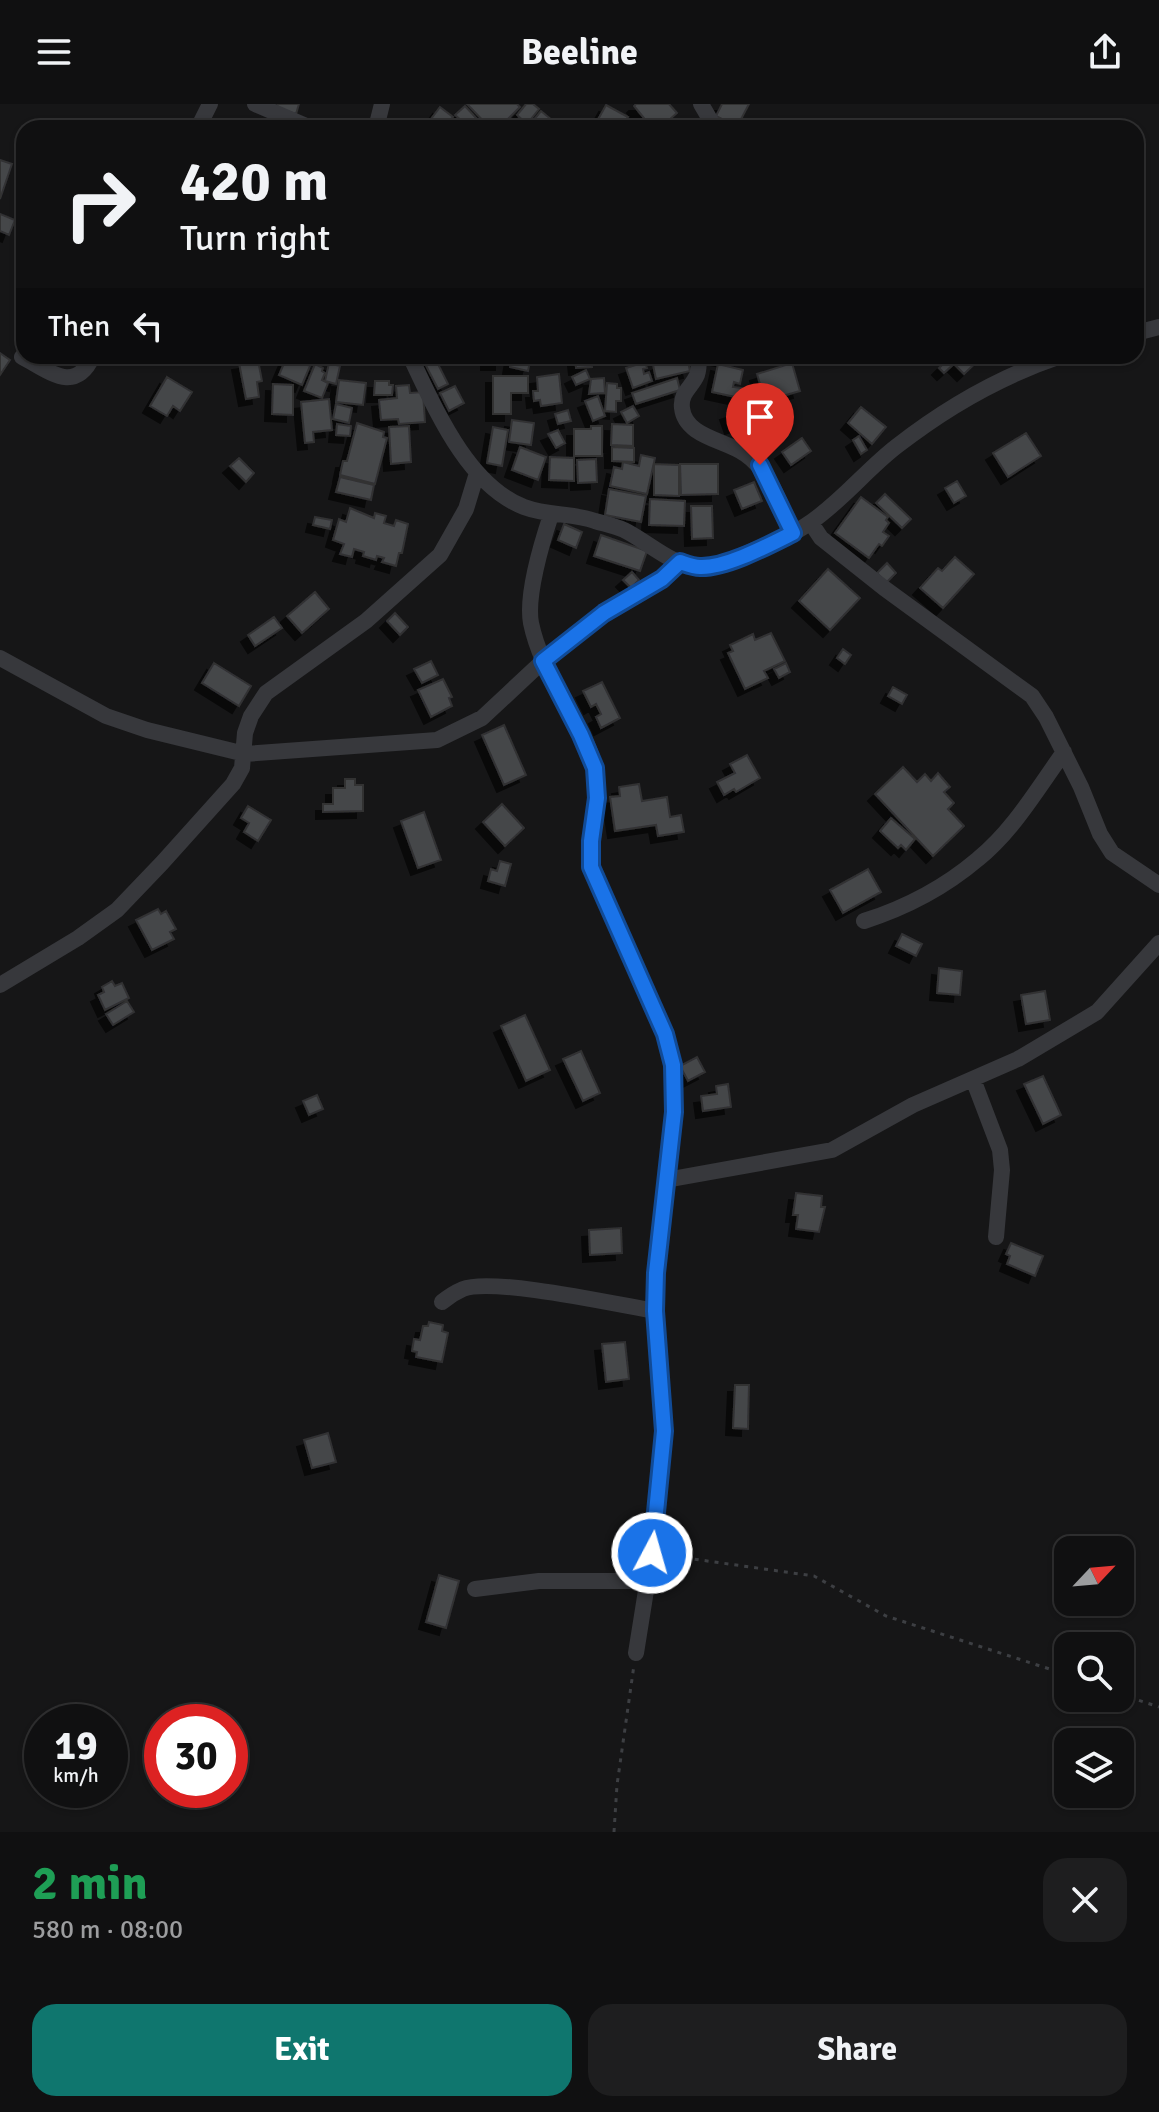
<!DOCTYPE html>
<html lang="en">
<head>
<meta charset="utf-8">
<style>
  body { margin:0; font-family:Signika,sans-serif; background:#1e1e1f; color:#f1f3f6; height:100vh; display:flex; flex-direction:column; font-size:30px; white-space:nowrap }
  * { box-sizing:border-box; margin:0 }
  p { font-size:26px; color:#9c9d9f }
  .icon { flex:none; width:44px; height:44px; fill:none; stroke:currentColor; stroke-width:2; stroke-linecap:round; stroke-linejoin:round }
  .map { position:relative; height:1728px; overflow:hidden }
  .panel { display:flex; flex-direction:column; background:#101011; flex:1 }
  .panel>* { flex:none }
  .banner { position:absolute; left:16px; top:16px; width:1128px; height:244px; border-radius:24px; box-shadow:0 2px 6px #0004,0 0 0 2px #303031; background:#101011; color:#f1f3f6; overflow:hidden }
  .needle { width:52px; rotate:64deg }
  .buttons { position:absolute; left:1054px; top:1432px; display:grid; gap:16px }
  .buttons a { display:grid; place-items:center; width:80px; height:80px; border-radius:16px; background:#101011; box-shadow:0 2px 6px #0004,0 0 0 2px #303031; font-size:40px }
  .speed { position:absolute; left:24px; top:1600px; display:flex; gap:16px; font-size:40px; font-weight:700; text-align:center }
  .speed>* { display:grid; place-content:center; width:104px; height:104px; border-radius:50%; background:#101011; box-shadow:0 2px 6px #0004,0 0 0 2px #303031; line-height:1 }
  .speed small { font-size:20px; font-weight:400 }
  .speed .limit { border:12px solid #d22; background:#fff; color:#111 }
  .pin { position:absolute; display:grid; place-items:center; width:68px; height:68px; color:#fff; margin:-82px -34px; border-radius:50% 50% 50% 0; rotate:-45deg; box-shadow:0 0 8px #0007 }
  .pin .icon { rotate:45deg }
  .me { position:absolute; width:88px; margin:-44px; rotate:6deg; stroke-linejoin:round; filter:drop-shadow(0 0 6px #0008) }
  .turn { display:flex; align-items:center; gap:28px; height:168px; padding:0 32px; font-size:36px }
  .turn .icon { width:104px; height:104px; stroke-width:2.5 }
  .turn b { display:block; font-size:56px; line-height:68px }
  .then { display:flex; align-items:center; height:76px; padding:0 32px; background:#0003; gap:16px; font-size:30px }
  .round { display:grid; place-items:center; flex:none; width:84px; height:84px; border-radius:24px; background:#1e1e1f }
  .headline { display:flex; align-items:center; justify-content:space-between; height:136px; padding:0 32px }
  h1 { font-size:48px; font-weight:700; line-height:60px; color:#1e9e55 }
  .primary-button { display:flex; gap:16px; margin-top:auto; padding:16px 32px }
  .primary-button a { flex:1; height:92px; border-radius:24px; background:#0f766e; color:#fff; font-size:32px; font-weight:700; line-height:92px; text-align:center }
  .primary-button a+a { background:#1e1e1f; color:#f1f3f6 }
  header { display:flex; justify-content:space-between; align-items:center; height:104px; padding:0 32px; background:#101011; font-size:36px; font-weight:700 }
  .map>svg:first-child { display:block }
  .building { fill:#45464a; stroke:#303033; stroke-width:2; filter:url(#shadow) }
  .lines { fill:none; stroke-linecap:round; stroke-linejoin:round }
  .path { stroke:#3d3f43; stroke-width:3; stroke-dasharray:4 6; stroke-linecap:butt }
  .minor { stroke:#37383c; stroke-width:16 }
  .route-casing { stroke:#114b97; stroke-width:20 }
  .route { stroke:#1a73e8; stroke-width:14 }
</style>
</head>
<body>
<header><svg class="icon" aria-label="menu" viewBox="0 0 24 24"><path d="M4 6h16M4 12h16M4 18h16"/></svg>Beeline<svg class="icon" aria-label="share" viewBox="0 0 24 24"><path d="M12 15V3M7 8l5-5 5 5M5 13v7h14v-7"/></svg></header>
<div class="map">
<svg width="1159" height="1728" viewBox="0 0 1159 1728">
  <defs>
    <filter id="shadow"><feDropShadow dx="-7" dy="7" stdDeviation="0" flood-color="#0009"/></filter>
  </defs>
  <rect width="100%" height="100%" fill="#161617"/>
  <path class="building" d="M278,0H299L296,10L276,4Z
    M467,0H517L520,3L499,24H490Z
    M526,0H533L539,5L527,20L517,11Z
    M636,0H669L677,9L660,24H652L634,2Z
    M722,0H749L737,23L716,12Z
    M606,1L628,13L622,24H604L596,19Z
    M465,2L478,16L470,24L455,11Z
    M440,3L453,13L443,24L431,15Z
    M541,7L552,16L545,24H527Z
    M519,14L527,22L525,24H501L511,15L514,19Z
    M0,56L12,60L0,95Z
    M0,110L15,116L9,131L0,127Z
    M0,249L10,256L0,271Z
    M287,252L310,262L302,281L279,271Z
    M421,252H434L448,280L438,285Z
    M488,252H509L502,253V259H488Z
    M512,252L531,253L528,267L510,263Z
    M581,252H591L592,263L576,264L575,255Z
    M707,252H738L737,258Z
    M945,252H983L964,270L954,260L944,269L939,264L948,255Z
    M687,253L690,267L656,275L653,261Z
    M258,256L262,277L257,278L259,293L246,295L239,259Z
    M645,258L647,264L643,265L644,270L649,268L652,277L633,284L626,264Z
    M329,259L340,262L336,280L325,277Z
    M792,259L800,287L765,297L757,270Z
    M315,260L323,264L322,267L325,269L322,276L328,279L322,294L304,287Z
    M718,260L743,266L740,280L734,278L733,283L742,284L740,294L712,288Z
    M586,266L590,275L576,281L572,273Z
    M559,270L562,299L541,302L540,296L534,297L533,287H538L537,273Z
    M493,272H528V289H511V310H493Z
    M167,273L192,288L180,307L173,302L167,312L150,302Z
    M604,274L605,289L589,290L591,275Z
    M677,274L680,286L636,300L632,289Z
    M339,276L366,279L363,301L336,298Z
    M375,277H389V281H393L392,291H374Z
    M607,279L617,280V284H621V297H616V308L605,307Z
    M273,280L293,281V311L272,310Z
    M409,281L410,289L423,288L425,318L399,320L398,315L381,316L379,296L397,294L396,282Z
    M455,282L464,299L449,307L440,289Z
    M598,292L605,312L593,317L585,297Z
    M329,295L332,326L313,328L314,338L305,339L301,298Z
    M336,300L352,304L349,319L333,315Z
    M633,302L639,312L627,319L621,308Z
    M746,303L750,317L732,323L727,309Z
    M861,303L886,323L872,340L848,319Z
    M568,306L571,317L558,320L555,310Z
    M512,316L534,319L531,341L509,338Z
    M357,319L384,328L383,333L387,334L375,380L340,371L343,357H347Z
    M337,320L351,322L350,332L336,331Z
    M612,320L633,321V342L611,341Z
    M409,322L411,358L391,360L389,323Z
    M591,322H602V352H574V325H591Z
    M493,323L508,326L502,362L487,359Z
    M558,326L565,339L556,344L548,330Z
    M1026,329L1041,352L1008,373L993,349Z
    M859,332L867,346L861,350L853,336Z
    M802,334L811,347L791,361L782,348Z
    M520,343L546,353L538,376L512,366Z
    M612,343L634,344V358L612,357Z
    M641,351L655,354L647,390L610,382L614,363L622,365L623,358L639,362Z
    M550,353L574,354V377L549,376Z
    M239,354L254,369L246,378L230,362Z
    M596,355L597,378L578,379L577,356Z
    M654,360L679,361V392L654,391Z
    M680,360H718V390L681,391Z
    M340,373L374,381L371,396L336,388Z
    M957,377L966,392L954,399L945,384Z
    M754,378L762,397L742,405L734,386Z
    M609,385L646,392L641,418L605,411Z
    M885,390L911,415L902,424L876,399Z
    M861,393L888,413L886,416L889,419L883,428L889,432L882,442L879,440L869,454L835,429Z
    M650,395L685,397L684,422L649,421Z
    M691,402H712L713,434L692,435Z
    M350,404L374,414L375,409L386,412L384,419L394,422L396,416L408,420L402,449H399L396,462L382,458L384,454L377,452L376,456L363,452L364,448L354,445L352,453L340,450L344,440L333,436L339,415L346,418Z
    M315,413L332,416L330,425L313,421Z
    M564,420L582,428L576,444L558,436Z
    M601,431L647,447L640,467L594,452Z
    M955,453L974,470L943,504L920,484L938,464L942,467Z
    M887,459L896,469L886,479L877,469Z
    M828,465L860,494L830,526L799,497Z
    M632,468L639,476L631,484L623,476Z
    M315,488L329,505L302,529L287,512Z
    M395,509L408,523L400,531L387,517Z
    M274,513L282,524L255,542L248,531Z
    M771,529L785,557L764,567L768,574L745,585L728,549L733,547L730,541L753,530L755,536Z
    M843,545L851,551L845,560L837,554Z
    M431,557L438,571L422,579L414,565Z
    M214,559L251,582L239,602L202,579Z
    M786,559L790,568L779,574L774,565Z
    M443,575L452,593L449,594L452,602L431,613L418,586Z
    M602,578L620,614L601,624L596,613L601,610L596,600L591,603L583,587Z
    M893,583L907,591L902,600L888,592Z
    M504,621L526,671L504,681L482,631Z
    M747,651L760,674L736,688L734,685L724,691L717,678L735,669L730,660Z
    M903,663L917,678L925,670L931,677L938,669L950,683L944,688L954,699L948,705L964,722L933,752L875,690Z
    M345,675H355V681H363V707L323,708V700H333V684H345Z
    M639,680L642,697L667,693L670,713L681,711L684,728L658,732L656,721L615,727L610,693L620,692L619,683Z
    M502,700L524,724L505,742L483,718Z
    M248,702L271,716L258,737L244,728L249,719L241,714Z
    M424,708L441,756L418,764L401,717Z
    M891,714L915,735L906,746L901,741L898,744L880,727Z
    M500,757L511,760L505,782L488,777L491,765L497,767Z
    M868,765L881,788L843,809L830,786Z
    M158,805L161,810L166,807L176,825L170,828L174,835L152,846L136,816Z
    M902,830L922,840L916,852L896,842Z
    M939,864L962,867L960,891L937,889Z
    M112,877L115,882L122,879L129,894L105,906L98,891L104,888L102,883Z
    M1045,887L1050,916L1026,920L1021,891Z
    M127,897L134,908L113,921L106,910Z
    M525,911L550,966L526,977L501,922Z
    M581,947L600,989L583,997L563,955Z
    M697,953L705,968L688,977L680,962Z
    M1043,972L1061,1011L1043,1020L1024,980Z
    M728,980L731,1003L703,1007L701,992L717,990L716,982Z
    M317,991L323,1005L309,1011L303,997Z
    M796,1089L822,1092L821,1103H825L819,1128L796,1125L798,1111H793Z
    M621,1124L622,1149L590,1151L589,1126Z
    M1011,1139L1043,1152L1035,1172L1007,1160L1010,1152L1006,1150Z
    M429,1218L443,1221L442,1227L448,1229L442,1258L416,1253L417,1248L412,1247L414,1235L420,1236L423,1222H428Z
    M625,1238L629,1275L606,1278L602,1240Z
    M735,1281H749L748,1325L733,1324Z
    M328,1329L336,1358L312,1364L304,1336Z
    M439,1471L459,1477L446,1524L426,1518Z"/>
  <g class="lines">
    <path class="path" d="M665,1451L814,1472L886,1512L1068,1571
      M1120,1590L1159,1603
      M614,1728L617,1681L634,1561"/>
    <path class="minor" d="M255,0L311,24
      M701,0L715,24
      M198,24L210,0
      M376,24L382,0
      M1136,229L1159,223
      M410,252C435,304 467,381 524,403C548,412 573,409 595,417C605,420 615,422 624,426C647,437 673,463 700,463C717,464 736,454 752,447C772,439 793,431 811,418C843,396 867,365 897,342C947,303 1001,272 1061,252
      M699,252C699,258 699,265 697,271C692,283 680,289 682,304C685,333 726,336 745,350C771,368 780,400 793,429
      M22,253C49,267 75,291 93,252
      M551,411C542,438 526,492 531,519C537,548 551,573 564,598C575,619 591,642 595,665C601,697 591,731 591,763L665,930L673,961L674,1008L656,1169L655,1207L664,1327L652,1449L636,1549
      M811,419L821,434L884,484L1032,592L1046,613L1081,683L1100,730L1112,749L1159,781
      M0,554L106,612L147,626L245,650L437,636L482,614L543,557L604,509L662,475L680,458
      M864,817C905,804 945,783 978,755C1013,727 1038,684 1064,648
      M0,881L78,834L117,806L162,759L233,680L242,664L245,629L251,612L266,589L366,517L440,451L466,405L477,369
      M973,975L1000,1046L1002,1066L996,1133
      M666,1076L832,1046L913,1001L1018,955L1097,908L1159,839
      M442,1198C448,1193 456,1188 463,1185C492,1173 619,1201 655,1207
      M475,1485L539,1477H649"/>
  </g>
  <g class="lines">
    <g class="route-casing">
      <path id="route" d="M652,1449L664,1327L655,1207L656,1169L674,1008L673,961L665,930L653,903L591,763V737L597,694L595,664L581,631L543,557L604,509L662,475L680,458C686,460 693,463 700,463C726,464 769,441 793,429L760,361"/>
    </g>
    <use href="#route" class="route"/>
  </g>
</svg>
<div class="buttons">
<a><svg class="needle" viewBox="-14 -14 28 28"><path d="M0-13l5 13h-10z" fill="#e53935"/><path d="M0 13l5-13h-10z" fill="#9c9d9f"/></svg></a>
<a><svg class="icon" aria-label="search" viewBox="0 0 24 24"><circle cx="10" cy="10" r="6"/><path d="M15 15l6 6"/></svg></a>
<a><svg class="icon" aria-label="layers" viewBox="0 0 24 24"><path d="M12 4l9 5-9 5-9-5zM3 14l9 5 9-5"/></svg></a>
</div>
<div class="speed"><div>19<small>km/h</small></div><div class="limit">30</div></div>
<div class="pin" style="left:760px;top:361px;background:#d93025"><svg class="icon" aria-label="arrive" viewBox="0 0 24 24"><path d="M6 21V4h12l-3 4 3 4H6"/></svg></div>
<svg class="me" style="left:652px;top:1449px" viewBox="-20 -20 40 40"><circle r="17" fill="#1a73e8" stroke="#fff" stroke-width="3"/><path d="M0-11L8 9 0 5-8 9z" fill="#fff"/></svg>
<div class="banner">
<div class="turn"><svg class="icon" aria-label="right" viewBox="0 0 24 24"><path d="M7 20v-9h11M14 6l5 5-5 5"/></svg><div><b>420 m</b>Turn right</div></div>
<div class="then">Then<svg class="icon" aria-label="left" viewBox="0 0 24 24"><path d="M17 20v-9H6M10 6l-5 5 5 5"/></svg></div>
</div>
</div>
<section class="panel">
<div class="headline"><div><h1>2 min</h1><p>580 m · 08:00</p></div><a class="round"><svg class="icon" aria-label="close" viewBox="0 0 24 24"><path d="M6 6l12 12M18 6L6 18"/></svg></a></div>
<div class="primary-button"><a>Exit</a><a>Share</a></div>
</section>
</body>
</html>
